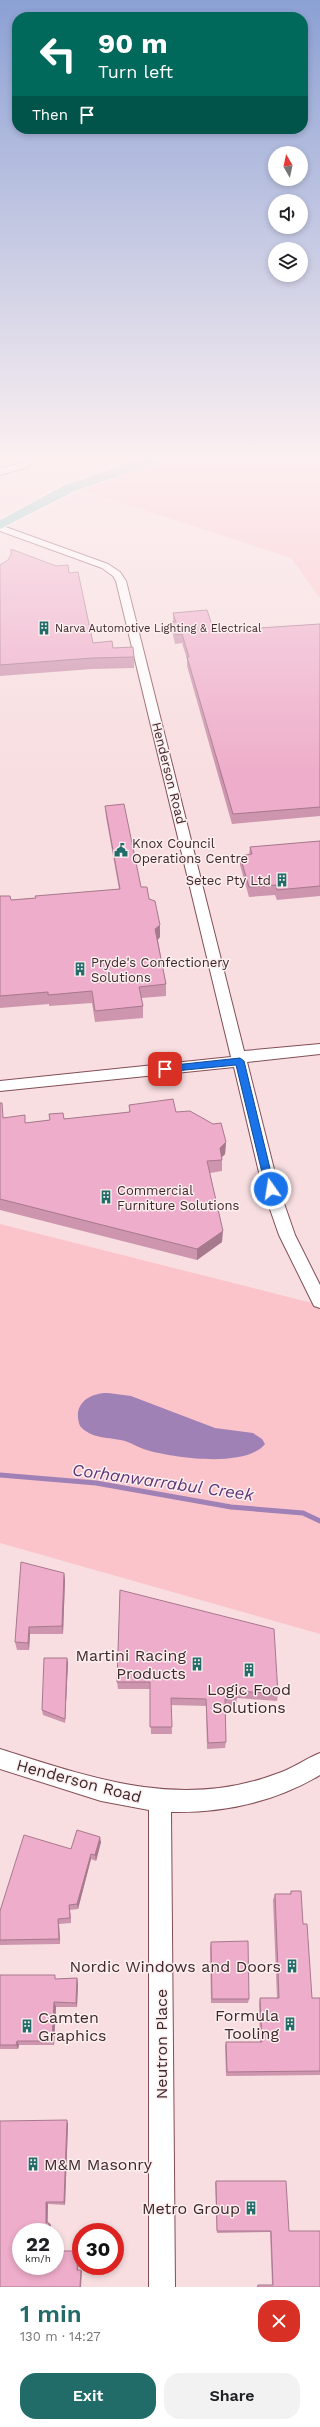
<!DOCTYPE html>
<html lang="en">
<head>
<meta charset="utf-8">
<style>
  body { margin:0; font-family:"Work Sans",sans-serif; background:#f2f2f2; color:#202124; height:100vh; display:flex; flex-direction:column; font-size:15px; white-space:nowrap }
  * { box-sizing:border-box; margin:0 }
  p { font-size:13px; color:#757577 }
  .icon { flex:none; width:22px; height:22px; fill:none; stroke:currentColor; stroke-width:2; stroke-linecap:round; stroke-linejoin:round }
  .map { position:relative; height:2287px; overflow:hidden }
  .sheet { display:flex; flex-direction:column; background:#fff; flex:1 }
  .sheet>* { flex:none }
  .banner { position:absolute; left:12px; top:12px; width:296px; height:122px; border-radius:16px; box-shadow:0 2px 6px #0003; background:#00695c; color:#fff; overflow:hidden }
  .needle { width:26px; rotate:351deg }
  .fabs { position:absolute; left:268px; top:146px; display:grid; gap:8px }
  .fabs a { display:grid; place-items:center; width:40px; height:40px; border-radius:50%; background:#fff; box-shadow:0 2px 6px #0003; font-size:20px }
  .speed { position:absolute; left:12px; top:2223px; display:flex; gap:8px; font-size:20px; font-weight:700; text-align:center }
  .speed>* { display:grid; place-content:center; width:52px; height:52px; border-radius:50%; background:#fff; box-shadow:0 2px 6px #0003; line-height:1 }
  .speed small { font-size:10px; font-weight:400 }
  .speed .limit { border:6px solid #d22; background:#fff; color:#111 }
  .pin { position:absolute; display:grid; place-items:center; width:34px; height:34px; color:#fff; margin:-17px; border-radius:8px; box-shadow:0 2px 6px #0006 }
  .me { position:absolute; width:44px; margin:-22px; rotate:347deg; stroke-linejoin:round; filter:drop-shadow(0 0 3px #0008) }
  .turn { display:flex; align-items:center; gap:14px; height:84px; padding:0 20px; font-size:18px }
  .turn .icon { width:52px; height:52px; stroke-width:2.5 }
  .turn b { display:block; font-size:28px; line-height:34px }
  .then { display:flex; align-items:center; height:38px; padding:0 20px; background:#0003; gap:8px; font-size:15px }
  .round { display:grid; place-items:center; flex:none; width:42px; height:42px; border-radius:16px; background:#f2f2f2 }
  .summary { display:flex; align-items:center; justify-content:space-between; height:68px; padding:0 20px }
  h1 { font-size:24px; font-weight:600; line-height:30px; color:#216c68 }
  .cta { display:flex; gap:8px; margin-top:auto; padding:8px 20px }
  .cta a { flex:1; height:46px; border-radius:16px; background:#216c68; color:#fff; font-size:16px; font-weight:600; line-height:46px; text-align:center }
  .cta a+a { background:#f2f2f2; color:#202124 }
  .map>svg:first-child { display:block }
  .green { fill:#fbc4cb }
  .water { fill:#9f81b6 }
  .lines { fill:none; stroke-linecap:round; stroke-linejoin:round }
  .stream { stroke:#9f81b6; stroke-width:5 }
  .minor-casing { stroke:#844e56; stroke-width:2 }
  .primary-casing { stroke:#fff; stroke-width:2 }
  .minor { fill:#fff; fill-rule:evenodd }
  .primary { fill:#80cac6; fill-rule:evenodd }
  .wall { fill:#cd95ae }
  .shaded-wall { fill:#a7798d }
  .building { fill:#eeadca; stroke:#a7798d }
  .route { fill:#1a73e8; stroke:#114b97 }
  .labels { text-anchor:middle; dominant-baseline:central; stroke-width:3; stroke-linejoin:round; paint-order:stroke }
  .far-poi-label { font-size:11px; fill:#3f272a; stroke:#fceff0; text-anchor:start }
  .street-label { font-size:13px; fill:#3f272a; stroke:#fceff0 }
  .poi-label { font-size:13px; fill:#3f272a; stroke:#fceff0; text-anchor:start }
  .near-poi-label { font-size:16px; fill:#3f272a; stroke:#fceff0; text-anchor:end }
  .near-street-label { font-size:16px; fill:#3f272a; stroke:#fceff0 }
  .near-water-label { font-size:17px; font-style:italic; fill:#5d3477; stroke:#fceff0 }
</style>
</head>
<body>
<div class="map">
<svg width="320" height="2287" viewBox="0 0 320 2287">
  <rect width="100%" height="100%" fill="#f8dee0"/>
  <path class="green" d="M168,455H320V598L291,558L73,487Z
    M0,1224L320,1305V1634L0,1543Z"/>
  <path class="water" d="M108,1393L131,1396L215,1428L253,1433L262,1439L265,1444C246,1468 177,1458 150,1451C141,1449 134,1444 125,1441C109,1437 91,1439 80,1426C72,1405 88,1393 108,1393Z"/>
  <g class="lines">
    <path class="stream" d="M0,1475L96,1483L231,1507L303,1513L320,1521"/>
    <g class="minor-casing">
      <path id="minor" d="M25,462L29,465L28,467L0,475V469Z
        M0,525L108,564L120,572L126,581L244,1051L320,1044V1054L247,1062L279,1189L295,1235L320,1285V1308L314,1306L279,1235L263,1189L234,1067L0,1091V1081L231,1057L116,581L113,576L102,568L0,531Z
        M0,1749C92,1778 180,1810 276,1774C292,1769 305,1759 320,1753V1775C275,1802 223,1813 171,1812L175,2287H149V1810L101,1801L0,1769Z"/>
    </g>
    <g class="primary-casing">
      <path id="primary" d="M155,455H174L172,458L75,491L0,529V520L65,485Z"/>
    </g>
    <use href="#minor" class="minor"/>
    <use href="#primary" class="primary"/>
  </g>
  <path class="wall" d="M0,565L69,573L93,643L113,648L134,650V668L92,669L0,676Z
    M173,613L214,631L320,624V816L232,824L187,666V659L182,643L175,644L172,631V622H173Z
    M105,806L141,887L149,899L160,937L158,940L166,984V996L141,998L143,1006V1018L95,1022L92,1003L49,1006V1004L0,1008V896L11,900L35,898L119,889L106,817Z
    M320,841V896L277,900L275,895L249,897L240,865V856L249,855L250,847Z
    M0,1103L3,1118L25,1123L129,1112V1105L176,1112L226,1142L225,1154L222,1157V1171L210,1173L222,1242L197,1260L0,1210Z
    M64,1573L65,1580L63,1634H30L29,1650H17L15,1642Z
    M120,1590L278,1694L277,1701L237,1698L236,1705L225,1706L226,1742L225,1748L207,1749L206,1706L171,1705L172,1734H151L150,1689H118L117,1682Z
    M67,1658L68,1663L65,1723L43,1715L42,1710Z
    M101,1842L96,1861L91,1859L78,1909L70,1910L71,1923L59,1924L60,1944L0,1945V1911L71,1849Z
    M291,1891L303,1924L312,1998H320V2075L226,2076L225,2046L226,2042H260L259,2003L260,1998H277L273,1900L275,1894H290Z
    M211,1942L249,1999L248,2003H211L210,1947Z
    M0,1975L56,1979L77,1978L78,1984L77,2007H56L54,2045H19L18,2049H0Z
    M68,2124L65,2205L48,2204V2223H49L51,2225L21,2266L78,2251L79,2252L78,2270L82,2271L0,2287Z
    M216,2181L289,2231L320,2287H257V2286L258,2285H272L270,2232L217,2233L215,2183Z"/>
  <path class="shaded-wall" d="M160,925V937L156,941L155,929Z
    M226,1142L225,1154L219,1160L220,1148Z
    M223,1231L222,1242L197,1260V1249Z
    M64,1573L65,1580L63,1634L62,1626Z
    M29,1627L30,1634L29,1650L28,1643Z
    M67,1658L68,1663L65,1723V1719Z
    M100,1837L101,1842L96,1861L95,1855Z
    M91,1854V1859L78,1909L77,1904Z
    M69,1905L70,1910L71,1923L70,1918Z
    M58,1919L59,1924L60,1944L59,1939Z
    M77,1978L78,1984L77,2007L76,2003Z
    M54,2002L56,2007L54,2045L52,2041Z
    M17,2041L19,2045L18,2049L16,2045Z
    M67,2120L68,2124L65,2205L64,2202Z
    M46,2202L48,2204L47,2225L46,2223Z
    M49,2223L51,2225L50,2232H48Z
    M78,2251L79,2252L78,2271L77,2270Z
    M81,2270L82,2271L81,2287H80Z"/>
  <path class="building" d="M11,549L56,566L68,565L69,573L78,572L93,643L112,641L113,648L133,647L134,657L92,658L0,665V565L8,560L11,555Z
    M207,610L214,631L320,624V807L233,814L187,657H189L182,634L176,635L172,622H176L173,613Z
    M124,804L141,887H147L149,899L155,901L160,925L155,929L166,984L139,987L143,1006L95,1011L92,991L48,995V992L0,996V896H10L11,900L36,898L35,896L120,889L105,806Z
    M320,841V886L277,890L276,885L249,887L240,856L252,854L250,847Z
    M173,1099L176,1112L190,1111L213,1124L221,1123L226,1142L220,1148L222,1160L207,1161L223,1231L197,1249L0,1199V1103H2L3,1118L25,1115V1123L50,1120L49,1114L63,1113L64,1119L130,1112L129,1105Z
    M21,1562L64,1573L62,1626L29,1627L28,1643L15,1642Z
    M120,1590L274,1629L278,1694L237,1691V1698L225,1699L226,1742L208,1743L206,1699L171,1698L172,1727H150V1682H117Z
    M44,1658H67L65,1719L42,1710Z
    M77,1830L100,1837L95,1855L91,1854L77,1904L69,1905L70,1918L58,1919L59,1939L0,1940V1911L24,1835L71,1849Z
    M291,1891H301L303,1924H307L312,1998H320V2071L227,2072L226,2042H262L260,1998H279L275,1894H291Z
    M248,1941L249,1999H212L211,1942Z
    M0,1975H55V1979L77,1978L76,2003L54,2002L52,2041H17L16,2045H0Z
    M67,2120L64,2202H46V2223H49L48,2232H21V2266H55V2251H78L77,2270H81L80,2287H0V2121Z
    M216,2181H286L289,2231H320V2287H258V2285H273L271,2231H217Z"/>
  <linearGradient id="sky" x2="0" y2="1"><stop stop-color="#8ba0d4"/><stop offset="0.59" stop-color="#fcf0f1"/><stop offset="1" stop-color="#fcf0f1" stop-opacity="0"/></linearGradient>
  <rect width="320" height="775" fill="url(#sky)"/>
  <path class="route" d="M240,1058L244,1061L275,1189L271,1193L266,1189L236,1065L165,1072L161,1069L165,1066Z"/>
  <defs>
    <g id="building-bare" transform="scale(1.08)"><path d="M-4-6H4V6H1V3H-1V6H-4ZM-2.5-4.3h1.7v1.8h-1.7ZM.8-4.3h1.7v1.8H.8ZM-2.5-1h1.7V.8h-1.7ZM.8-1h1.7V.8H.8Z" fill="#216c68" stroke="#fceff0" stroke-width="2.5" paint-order="stroke"/></g>
    <g id="civic-bare" transform="scale(1.08)"><path d="M-.6-6.5H3V-4.5H.6V-3L4-1V1h2V6H-6V1h2V-1L-.6-3ZM-1.2 2.5V6h2.4V2.5Z" fill="#216c68" stroke="#fceff0" stroke-width="2.5" paint-order="stroke"/></g>
  </defs>
  <g fill-rule="evenodd">
    <use href="#building-bare" x="44" y="628"/>
    <use href="#civic-bare" x="121" y="850"/>
    <use href="#building-bare" x="282" y="880"/>
    <use href="#building-bare" x="80" y="969"/>
    <use href="#building-bare" x="106" y="1197"/>
    <use href="#building-bare" x="197" y="1664"/>
    <use href="#building-bare" x="249" y="1670"/>
    <use href="#building-bare" x="292" y="1966"/>
    <use href="#building-bare" x="290" y="2024"/>
    <use href="#building-bare" x="27" y="2026"/>
    <use href="#building-bare" x="33" y="2164"/>
    <use href="#building-bare" x="251" y="2208"/>
  </g>
  <g class="labels">
    <g class="far-poi-label">
      <text x="55" y="628">Narva Automotive Lighting &amp; Electrical</text>
    </g>
    <g class="street-label">
      <text transform="translate(169 773) rotate(76)">Henderson Road</text>
    </g>
    <g class="poi-label">
      <text x="132" y="843">Knox Council<tspan x="132" dy="15">Operations Centre</tspan></text>
      <text x="271" y="880" text-anchor="end">Setec Pty Ltd</text>
      <text x="91" y="962">Pryde's Confectionery<tspan x="91" dy="15">Solutions</tspan></text>
      <text x="117" y="1190">Commercial<tspan x="117" dy="15">Furniture Solutions</tspan></text>
    </g>
    <g class="near-poi-label">
      <text x="186" y="1655">Martini Racing<tspan x="186" dy="18">Products</tspan></text>
      <text x="249" y="1689" text-anchor="middle">Logic Food<tspan x="249" dy="18">Solutions</tspan></text>
      <text x="281" y="1966">Nordic Windows and Doors</text>
      <text x="279" y="2015">Formula<tspan x="279" dy="18">Tooling</tspan></text>
      <text x="38" y="2017" text-anchor="start">Camten<tspan x="38" dy="18">Graphics</tspan></text>
      <text x="44" y="2164" text-anchor="start">M&amp;M Masonry</text>
      <text x="240" y="2208">Metro Group</text>
    </g>
    <g class="near-street-label">
      <text transform="translate(79 1781) rotate(15)">Henderson Road</text>
      <text transform="translate(161 2044) rotate(-90)">Neutron Place</text>
    </g>
    <g class="near-water-label">
      <text transform="translate(163 1482) rotate(8)">Corhanwarrabul Creek</text>
    </g>
  </g>
</svg>
<div class="fabs">
<a><svg class="needle" viewBox="-14 -14 28 28"><path d="M0-13l5 13h-10z" fill="#e53935"/><path d="M0 13l5-13h-10z" fill="#757577"/></svg></a>
<a><svg class="icon" aria-label="sound" viewBox="0 0 24 24"><path d="M4 9h4l5-4v14l-5-4H4zM17 9q2 3 0 6"/></svg></a>
<a><svg class="icon" aria-label="layers" viewBox="0 0 24 24"><path d="M12 4l9 5-9 5-9-5zM3 14l9 5 9-5"/></svg></a>
</div>
<div class="speed"><div>22<small>km/h</small></div><div class="limit">30</div></div>
<div class="pin" style="left:165px;top:1069px;background:#d93025"><svg class="icon" aria-label="arrive" viewBox="0 0 24 24"><path d="M6 21V4h12l-3 4 3 4H6"/></svg></div>
<svg class="me" style="left:271px;top:1189px" viewBox="-20 -20 40 40"><circle r="17" fill="#1a73e8" stroke="#fff" stroke-width="3"/><path d="M0-11L8 9 0 5-8 9z" fill="#fff"/></svg>
<div class="banner">
<div class="turn"><svg class="icon" aria-label="left" viewBox="0 0 24 24"><path d="M17 20v-9H6M10 6l-5 5 5 5"/></svg><div><b>90 m</b>Turn left</div></div>
<div class="then">Then<svg class="icon" aria-label="arrive" viewBox="0 0 24 24"><path d="M6 21V4h12l-3 4 3 4H6"/></svg></div>
</div>
</div>
<section class="sheet">
<div class="summary"><div><h1>1 min</h1><p>130 m · 14:27</p></div><a class="round" style="background:#d93025;color:#fff"><svg class="icon" aria-label="close" viewBox="0 0 24 24"><path d="M6 6l12 12M18 6L6 18"/></svg></a></div>
<div class="cta"><a>Exit</a><a>Share</a></div>
</section>
</body>
</html>
